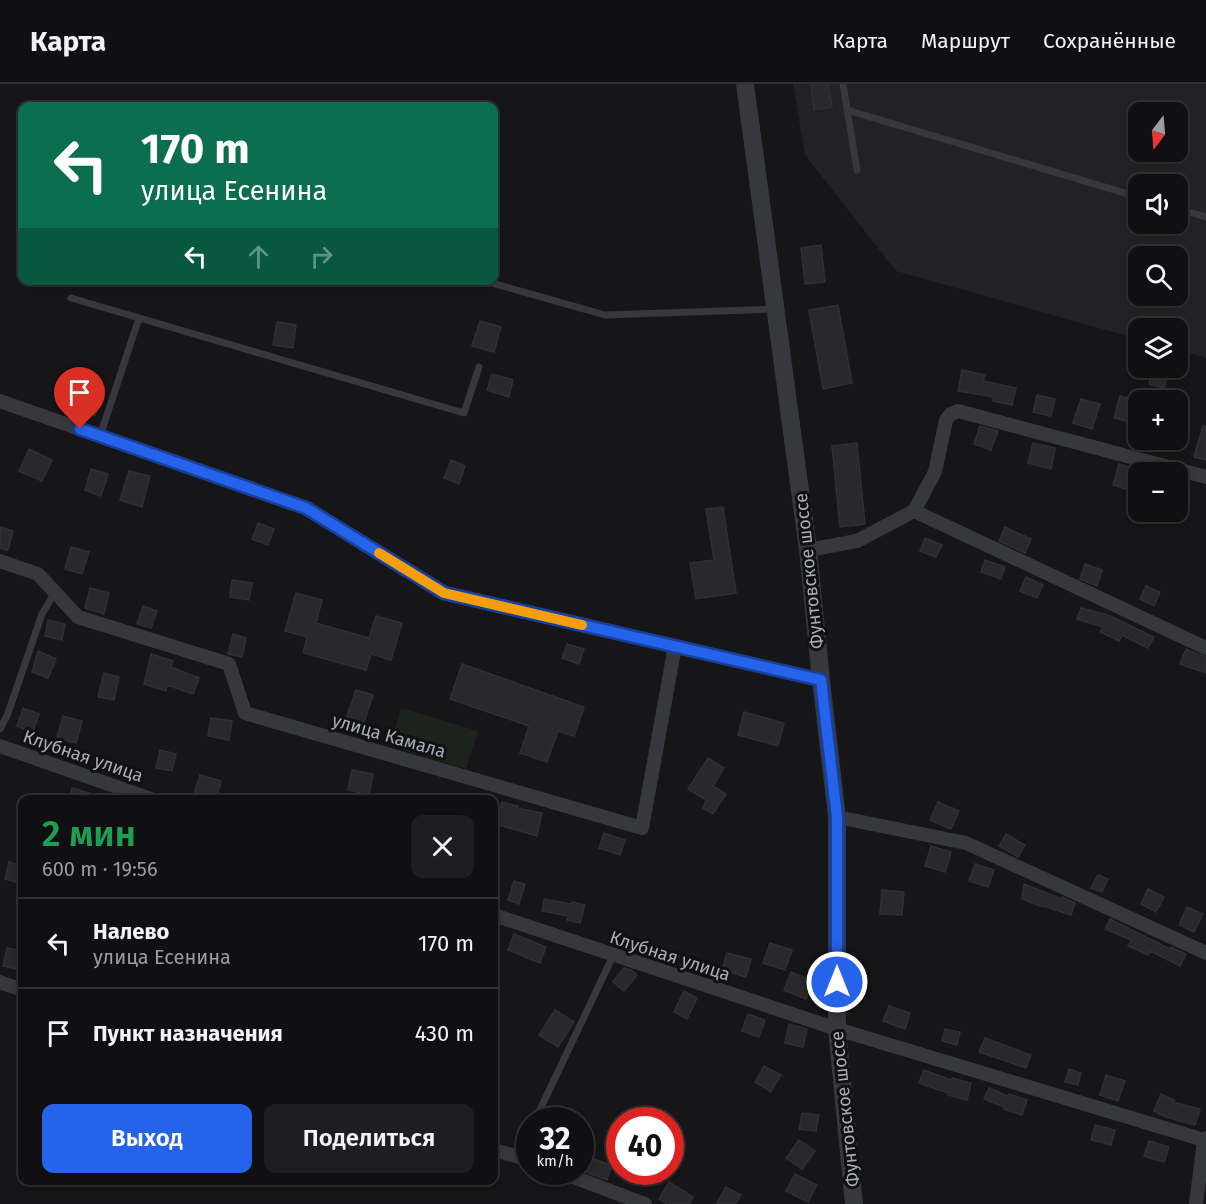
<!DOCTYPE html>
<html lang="ru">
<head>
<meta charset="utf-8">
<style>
  body { margin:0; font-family:"Fira Sans",sans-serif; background:#1e1e20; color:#f1f3f6; height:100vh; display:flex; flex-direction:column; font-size:22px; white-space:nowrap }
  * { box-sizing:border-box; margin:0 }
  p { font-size:20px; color:#9c9d9f }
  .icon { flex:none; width:33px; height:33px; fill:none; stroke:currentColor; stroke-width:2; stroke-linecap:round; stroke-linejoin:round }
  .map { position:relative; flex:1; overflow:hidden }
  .panel { position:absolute; left:18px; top:711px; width:480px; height:390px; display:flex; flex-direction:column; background:#101012; border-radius:12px; box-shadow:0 3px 9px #0003,0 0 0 2px #303032 }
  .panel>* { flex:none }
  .hud { position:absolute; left:18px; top:18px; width:480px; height:183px; border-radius:12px; box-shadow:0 3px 9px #0003,0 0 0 2px #303032; background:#0b6e4f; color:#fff; overflow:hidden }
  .needle { width:39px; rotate:196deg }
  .buttons { position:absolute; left:1128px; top:18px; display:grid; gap:12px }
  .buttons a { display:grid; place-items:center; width:60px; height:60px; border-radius:12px; background:#101012; box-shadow:0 3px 9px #0003,0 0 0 2px #303032; font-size:30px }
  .speed { position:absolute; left:516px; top:1023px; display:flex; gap:12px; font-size:30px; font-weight:700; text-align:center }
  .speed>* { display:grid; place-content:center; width:78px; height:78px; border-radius:50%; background:#101012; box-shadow:0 3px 9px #0003,0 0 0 2px #303032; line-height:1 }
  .speed small { font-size:15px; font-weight:400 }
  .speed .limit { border:9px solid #d22; background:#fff; color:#111 }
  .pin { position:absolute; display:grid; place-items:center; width:51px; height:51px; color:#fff; margin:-62px -26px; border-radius:50% 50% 50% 0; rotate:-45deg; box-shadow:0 0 6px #0007 }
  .pin .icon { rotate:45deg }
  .me { position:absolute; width:66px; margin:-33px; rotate:0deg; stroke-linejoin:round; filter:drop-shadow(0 0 4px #0008) }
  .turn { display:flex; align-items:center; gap:21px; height:126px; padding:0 24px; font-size:27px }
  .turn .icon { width:78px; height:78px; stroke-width:2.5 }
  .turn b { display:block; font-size:42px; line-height:51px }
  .lanes { display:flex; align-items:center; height:57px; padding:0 24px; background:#0003; justify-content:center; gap:30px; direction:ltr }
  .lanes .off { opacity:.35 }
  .round { display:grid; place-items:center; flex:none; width:63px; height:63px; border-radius:12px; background:#1e1e20 }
  .head { display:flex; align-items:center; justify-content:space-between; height:102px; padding:0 24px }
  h1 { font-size:36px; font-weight:600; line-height:45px; color:#1e9e55 }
  .primary-button { display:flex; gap:12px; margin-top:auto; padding:12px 24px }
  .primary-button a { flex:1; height:69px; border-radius:12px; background:#2563eb; color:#fff; font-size:24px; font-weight:600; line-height:69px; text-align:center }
  .primary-button a+a { background:#1e1e20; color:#f1f3f6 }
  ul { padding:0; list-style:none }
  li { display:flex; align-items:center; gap:18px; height:90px; padding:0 24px; border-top:2px solid #303032 }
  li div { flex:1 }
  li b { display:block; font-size:22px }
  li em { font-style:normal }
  header { display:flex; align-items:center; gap:36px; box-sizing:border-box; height:84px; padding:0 30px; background:#101012; border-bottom:2px solid #303032 }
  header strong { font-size:28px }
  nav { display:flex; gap:33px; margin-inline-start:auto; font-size:21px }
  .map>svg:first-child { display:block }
  .built { fill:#222225; fill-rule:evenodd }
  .green { fill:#1c231d }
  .building { fill:#29292c; stroke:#303034; stroke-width:1.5 }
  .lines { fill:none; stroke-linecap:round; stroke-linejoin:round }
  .service { stroke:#37383d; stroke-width:7 }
  .minor { stroke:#37383d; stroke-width:14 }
  .tertiary { stroke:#37383d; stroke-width:18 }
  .route-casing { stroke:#184099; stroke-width:15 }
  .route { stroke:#2563eb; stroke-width:10 }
  .slow { stroke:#f59e0b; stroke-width:10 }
  .labels { text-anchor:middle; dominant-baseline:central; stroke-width:6; stroke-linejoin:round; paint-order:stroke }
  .street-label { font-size:18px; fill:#a8adb8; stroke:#111113 }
</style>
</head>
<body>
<header>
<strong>Карта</strong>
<nav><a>Карта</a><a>Маршрут</a><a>Сохранённые</a></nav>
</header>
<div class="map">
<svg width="1206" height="1120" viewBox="0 0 1206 1120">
  <rect width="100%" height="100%" fill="#161618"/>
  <path class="built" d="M793,0H1206V274L1178,266V244H1138V255L896,187L805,71ZM1138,28H1178V68H1138ZM1138,100H1178V140H1138ZM1138,172H1178V212H1138Z"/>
  <path class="green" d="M401,624L478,647L466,685L390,662Z"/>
  <path class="building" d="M811,0H828L832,23L814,26Z
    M821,161L825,198L805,200L801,164Z
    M838,221L852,299L823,305L809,226Z
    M480,237L501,243L494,268L472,262Z
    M277,238L296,241L293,264L273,261Z
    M1153,284H1169L1164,304L1149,300Z
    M962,286L985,291L983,297L1016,304L1012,321L993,317L994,313L958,307Z
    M492,290L513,296L509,313L487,306Z
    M85,302L104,309L95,332L76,324Z
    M1037,311L1055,315L1051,332L1033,328Z
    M1120,312L1138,317V338L1134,337V339L1114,334Z
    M1081,315L1100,320L1092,345L1073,339Z
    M980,342L998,347L991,366L974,360Z
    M1203,342H1206V376L1194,373Z
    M857,359L865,440L840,443L832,362Z
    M1033,359L1055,364L1051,385L1028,379Z
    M29,365L52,376L42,397L19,387Z
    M451,376L465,382L459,400L444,394Z
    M1119,380L1138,386V409L1113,401Z
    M91,385L108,390L101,412L85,406Z
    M129,387L150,392L142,423L120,416Z
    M723,423L736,509L696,515L690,479L714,476L706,425Z
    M258,439L274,445L268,461L252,455Z
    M0,443L13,447L8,466L0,464Z
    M1005,443L1031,455L1025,469L999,457Z
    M925,454L942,461L936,473L920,467Z
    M71,463L89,468L82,490L65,485Z
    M985,476L1005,483L1001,495L981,488Z
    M1085,480L1102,486L1097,502L1080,495Z
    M1026,493L1043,501L1037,514L1020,507Z
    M232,496L252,499L249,516L230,513Z
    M1146,502L1160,508L1154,522L1140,515Z
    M90,504L109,509L104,530L85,524Z
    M296,509L322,516L316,539L369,554L376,532L402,539L391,576L371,570L366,586L303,569L307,553L285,547Z
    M143,522L157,527L151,544L137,540Z
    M1081,524L1108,531L1154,553L1148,564L1122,551L1119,557L1100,548L1103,543L1077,535Z
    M48,536L65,540L62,556L45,552Z
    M233,550L246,554L242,573L228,570Z
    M567,560L584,565L579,580L562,574Z
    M1186,565L1206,573V589L1180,580Z
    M38,567L56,575L48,594L32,588Z
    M151,570L173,577L171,583L199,594L193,610L167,601L166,607L144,600Z
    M462,580L584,623L574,652L558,647L547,678L520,669L529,642L450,615Z
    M104,589L119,593L114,616L98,613Z
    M356,606L373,611L361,647L344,641Z
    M23,624L39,630L33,648L17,642Z
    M744,628L784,639L778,662L738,651Z
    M63,632L82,637L76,659L57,654Z
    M211,634L232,637L229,656L208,652Z
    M160,666L176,670L172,687L156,684Z
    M708,674L724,684L713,702L726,710L713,730L703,724L706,716L688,705Z
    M352,686L373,690L369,711L348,706Z
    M200,691L221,697L216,716H201L193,713Z
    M72,704L103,713V716H69Z
    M502,718L518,722L517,724L542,729L537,752L496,740Z
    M938,718L959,727L951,745L930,736Z
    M604,749L625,756L620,771L599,764Z
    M1006,750L1025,761L1018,773L999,762Z
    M931,762L951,768L945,788L925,782Z
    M9,778L20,781L16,798L5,795Z
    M975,780L994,786L988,803L969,797Z
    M1098,791L1108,795L1102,808L1091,804Z
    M514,797L525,800L519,820L508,816Z
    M1024,800L1062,815V813L1075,819L1071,831L1044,822L1043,823L1022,815Z
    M1148,805L1164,813L1156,828L1141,820Z
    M882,806L904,808L902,831L880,830Z
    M544,815L571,820L572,818L585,821L580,839L567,836L568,832L542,827Z
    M1187,823L1203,830L1194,848L1179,841Z
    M1110,835L1170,865L1171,863L1186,870L1180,882L1150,867L1148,871L1128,862L1131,856L1105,845Z
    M514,850L546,863L540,879L508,866Z
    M770,859L792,866L785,886L763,879Z
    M7,864L22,867L17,885L3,882Z
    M727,869L751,875L746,893L722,886Z
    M624,884L631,886L637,891L624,907L613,898Z
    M791,888L813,897L806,915L784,906Z
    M684,907L697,914L687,935L674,928Z
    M889,922L910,929L905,945L883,937Z
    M555,926L574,938L558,963L539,951Z
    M748,930L765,936L759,953L742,947Z
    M789,940L807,945L803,963L785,959Z
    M945,945L960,948L957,961L942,957Z
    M985,954L1031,971L1026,984L979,968Z
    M764,982L781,991L771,1008L755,998Z
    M1069,985L1081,989L1078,1001L1065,998Z
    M924,986L951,996L952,994L971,999L967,1016L948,1011V1009L919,999Z
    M1106,991L1125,997L1118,1017L1100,1011Z
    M989,1004L1008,1012L1009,1010L1027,1016L1022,1031L1004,1025L1005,1023L984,1015Z
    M1161,1010L1174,1016L1173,1018L1200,1025L1195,1041L1166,1033L1154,1027Z
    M802,1029L819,1031L816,1047L799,1045Z
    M1095,1041L1115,1046L1111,1061L1091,1056Z
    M799,1056L815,1067L802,1085L786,1074Z
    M1149,1057L1169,1063L1164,1078L1144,1072Z
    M580,1071L612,1081L607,1096L580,1086Z
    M795,1090L817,1101L808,1118L786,1107Z
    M669,1098L693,1113L689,1120H667L659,1115Z
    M726,1103L741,1111L735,1120H716Z"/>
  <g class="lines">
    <path class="service" d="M843,0L857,86
      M847,26L1138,113
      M1178,125L1206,133
      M481,196L605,231L775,225
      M71,214L464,329L479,283
      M100,352L139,234
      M0,645L7,632L42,530L55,508
      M535,1036L613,872
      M518,1072L530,1048"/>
    <path class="minor" d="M0,317L306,424L444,509L821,596
      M914,427L935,388L946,336L951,330L958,327L1206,393
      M808,466L857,457L914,427L1206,564
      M0,477L38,490L78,533L229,580L245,629L642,744L675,562
      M0,662L154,716
      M837,733L966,759L1206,869
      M494,831L837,945L1204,1056
      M0,898L22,906
      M494,1066L530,1076
      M560,1088L645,1120
      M1196,1120L1204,1056L1206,1054"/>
    <path class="tertiary" d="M745,0L808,466L821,596L837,733V945L854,1120"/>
  </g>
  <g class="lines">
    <g class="route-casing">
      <path id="route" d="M80,345L306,424L444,509L821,596L837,733V898"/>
    </g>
    <use href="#route" class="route"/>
    <path class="slow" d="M379,469L444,509L582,541"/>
  </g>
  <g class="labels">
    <g class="street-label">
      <text transform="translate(809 487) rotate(-96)">Фунтовское шоссе</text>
      <text transform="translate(389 652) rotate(16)">улица Камала</text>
      <text transform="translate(83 672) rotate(19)">Клубная улица</text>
      <text transform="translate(670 872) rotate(18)">Клубная улица</text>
      <text transform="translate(845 1025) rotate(-96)">Фунтовское шоссе</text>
    </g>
  </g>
</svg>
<div class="buttons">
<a><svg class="needle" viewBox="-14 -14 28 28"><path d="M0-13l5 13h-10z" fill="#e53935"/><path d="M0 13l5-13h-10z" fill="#9c9d9f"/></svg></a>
<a><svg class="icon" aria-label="sound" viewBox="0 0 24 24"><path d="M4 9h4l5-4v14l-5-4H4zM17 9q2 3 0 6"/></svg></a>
<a><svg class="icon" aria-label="search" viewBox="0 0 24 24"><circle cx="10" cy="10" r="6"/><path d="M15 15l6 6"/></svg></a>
<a><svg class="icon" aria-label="layers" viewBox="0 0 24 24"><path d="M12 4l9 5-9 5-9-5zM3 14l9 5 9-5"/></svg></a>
<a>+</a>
<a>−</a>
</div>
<div class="speed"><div>32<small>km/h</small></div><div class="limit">40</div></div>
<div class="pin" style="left:80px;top:345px;background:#d93025"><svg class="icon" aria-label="arrive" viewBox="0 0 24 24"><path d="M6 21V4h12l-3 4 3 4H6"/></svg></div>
<svg class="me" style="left:837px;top:898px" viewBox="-20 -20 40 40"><circle r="17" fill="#2563eb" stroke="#fff" stroke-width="3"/><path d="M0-11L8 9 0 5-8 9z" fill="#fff"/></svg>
<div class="hud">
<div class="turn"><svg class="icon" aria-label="left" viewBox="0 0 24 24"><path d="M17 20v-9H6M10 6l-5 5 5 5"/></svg><div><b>170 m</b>улица Есенина</div></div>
<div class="lanes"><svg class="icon" aria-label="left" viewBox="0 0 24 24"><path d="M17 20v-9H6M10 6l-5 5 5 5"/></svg><svg class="icon off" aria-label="ahead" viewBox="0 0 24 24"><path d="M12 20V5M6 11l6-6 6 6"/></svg><svg class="icon off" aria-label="right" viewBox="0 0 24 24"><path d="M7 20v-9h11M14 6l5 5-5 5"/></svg></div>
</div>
<section class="panel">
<div class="head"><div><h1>2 мин</h1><p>600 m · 19:56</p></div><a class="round"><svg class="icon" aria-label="close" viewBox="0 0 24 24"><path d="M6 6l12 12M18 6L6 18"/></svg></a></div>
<ul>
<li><svg class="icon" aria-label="left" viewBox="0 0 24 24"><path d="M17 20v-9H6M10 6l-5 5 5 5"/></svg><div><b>Налево</b><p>улица Есенина</p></div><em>170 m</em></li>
<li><svg class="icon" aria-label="arrive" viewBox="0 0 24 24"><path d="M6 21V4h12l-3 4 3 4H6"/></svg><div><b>Пункт назначения</b></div><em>430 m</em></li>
</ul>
<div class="primary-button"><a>Выход</a><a>Поделиться</a></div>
</section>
</div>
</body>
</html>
